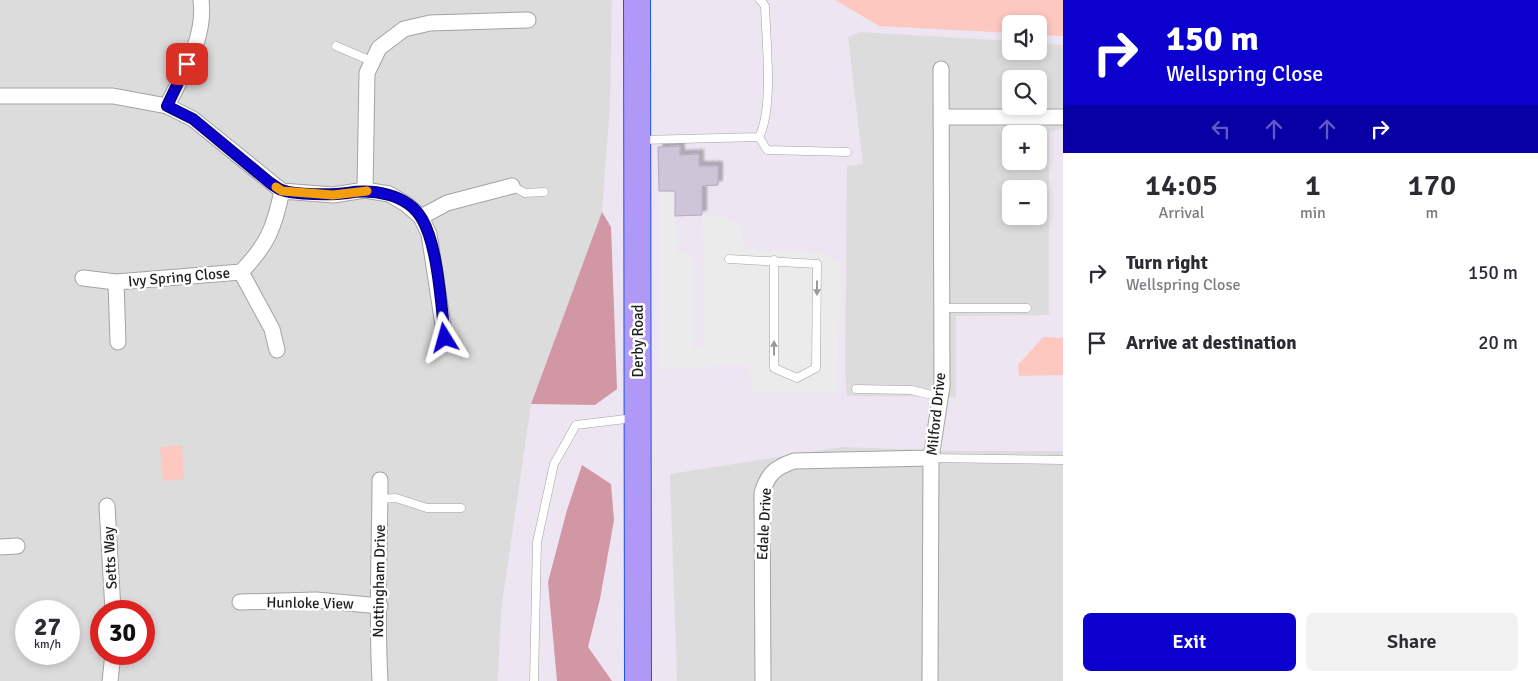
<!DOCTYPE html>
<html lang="en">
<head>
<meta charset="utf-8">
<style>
  body { margin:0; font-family:Signika,sans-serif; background:#f2f2f3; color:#2b2b33; height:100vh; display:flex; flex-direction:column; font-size:19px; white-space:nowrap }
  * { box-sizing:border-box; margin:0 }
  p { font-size:16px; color:#7c7c81 }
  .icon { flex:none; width:28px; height:28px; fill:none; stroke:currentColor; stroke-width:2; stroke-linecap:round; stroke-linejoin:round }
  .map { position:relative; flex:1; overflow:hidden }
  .side { display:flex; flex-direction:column; background:#fff; width:475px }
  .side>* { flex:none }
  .banner { background:#0b00ce; color:#fff; overflow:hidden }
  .fabs { position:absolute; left:1002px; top:15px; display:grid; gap:10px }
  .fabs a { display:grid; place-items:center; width:45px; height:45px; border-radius:8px; background:#fff; box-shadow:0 2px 8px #0003; font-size:25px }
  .speed { position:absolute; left:15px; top:600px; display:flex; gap:10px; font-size:25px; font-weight:700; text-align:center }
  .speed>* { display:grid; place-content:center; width:65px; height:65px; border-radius:50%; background:#fff; box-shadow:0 2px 8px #0003; line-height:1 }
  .speed small { font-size:12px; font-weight:400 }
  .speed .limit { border:8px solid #d22; background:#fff; color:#111 }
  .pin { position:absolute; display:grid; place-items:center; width:42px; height:42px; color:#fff; margin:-21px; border-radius:10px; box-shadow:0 2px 8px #0006 }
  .me { position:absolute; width:55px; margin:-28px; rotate:352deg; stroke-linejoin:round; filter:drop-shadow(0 0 4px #0008) }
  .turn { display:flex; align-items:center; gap:18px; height:105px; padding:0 20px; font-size:22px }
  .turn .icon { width:65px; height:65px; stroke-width:2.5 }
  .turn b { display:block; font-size:35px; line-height:42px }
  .lanes { display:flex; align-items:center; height:48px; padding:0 20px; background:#0003; justify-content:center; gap:25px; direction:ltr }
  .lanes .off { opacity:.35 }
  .eta { display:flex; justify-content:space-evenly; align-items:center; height:85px; text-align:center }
  .eta b { font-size:30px; font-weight:600; line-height:35px }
  .action { display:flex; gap:10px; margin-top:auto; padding:10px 20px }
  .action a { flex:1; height:58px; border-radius:8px; background:#0b00ce; color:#fff; font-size:20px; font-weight:600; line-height:58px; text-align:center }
  .action a+a { background:#f2f2f3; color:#2b2b33 }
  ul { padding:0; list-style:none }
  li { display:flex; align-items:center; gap:15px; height:70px; padding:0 20px }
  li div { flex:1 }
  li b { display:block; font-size:19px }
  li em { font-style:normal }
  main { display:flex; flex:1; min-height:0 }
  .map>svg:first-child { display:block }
  .residential { fill:#dcdcdd; fill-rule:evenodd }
  .forest { fill:#d297a5 }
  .park { fill:#fdc8c0 }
  .parking { fill:#ebebeb }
  .building { fill:#cec5d8; stroke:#b5a6c3; filter:url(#shadow) }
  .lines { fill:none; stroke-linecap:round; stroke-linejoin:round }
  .service-casing { stroke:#a3a3a3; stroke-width:9 }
  .minor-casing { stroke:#a3a3a3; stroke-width:17 }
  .trunk-casing { stroke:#1b56e5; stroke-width:28 }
  .service { stroke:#fff; stroke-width:8 }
  .minor { stroke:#fff; stroke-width:15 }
  .trunk { stroke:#b098f6; stroke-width:26 }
  .oneway { fill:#9a9a9a }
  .route-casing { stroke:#070086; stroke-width:12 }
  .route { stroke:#0b00ce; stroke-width:9 }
  .slow { stroke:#f59e0b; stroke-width:9 }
  .labels { text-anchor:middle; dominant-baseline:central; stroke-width:5; stroke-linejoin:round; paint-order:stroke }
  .street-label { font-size:15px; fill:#1f1f1f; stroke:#fff }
</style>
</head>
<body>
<main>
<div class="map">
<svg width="1063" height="681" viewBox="0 0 1063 681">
  <defs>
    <filter id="shadow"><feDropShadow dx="4.5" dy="-4.5" stdDeviation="1" flood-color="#0004"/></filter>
  </defs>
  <rect width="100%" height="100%" fill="#ede5f1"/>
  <path class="residential" d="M0,0H612L610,104L602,212L531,404L501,611L498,681H0ZM26,611H69V654H26ZM101,611H144V654H101Z
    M860,32L1011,41V51H1039V43L1063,45V128L1049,132V315L956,316V397L847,396L845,371L847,166L863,164L848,37ZM1011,79H1039V106H1011ZM1011,134H1039V161H1011ZM1011,189H1039V216H1011Z
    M842,447L958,451H1063V681H677L670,474Z"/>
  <path class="forest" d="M602,212L611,227L617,389L595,405L531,404Z
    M582,465L611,484L614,520L600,599L588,647L612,681H557L548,582L567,510Z"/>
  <path class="park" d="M835,0H1063V36L1039,35V24H1011V33L879,26Z
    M1043,337L1063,338V375L1019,376L1018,365Z
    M182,445L184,479L163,481L160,447Z"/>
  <path class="parking" d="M659,191H675L677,253H692L693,349L705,347L702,215L724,217L742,227L743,249L822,253L840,263L837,393L752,391L748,364L659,370Z"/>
  <path class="building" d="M680,146V155L699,154V166H718V185L702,186V215L675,216V191H659L658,147Z"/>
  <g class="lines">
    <g class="service-casing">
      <path id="service" d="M336,46L371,61
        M759,137C774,108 766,40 765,6L760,0
        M759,137L767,150L847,152
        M641,140L759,137
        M512,186L525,193L544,192
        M729,259L817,264L816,368L797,378L774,368V260
        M941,308H1027
        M856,389L911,390L940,397
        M931,458L1063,460
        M380,499L396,498L427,508H461
        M534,681L537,542L554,464L576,425L634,418"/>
    </g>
    <g class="minor-casing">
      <path id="minor" d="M0,96H113L167,106L193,119L282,191L333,195L365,190L389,194L406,204L421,217L429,234L445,338
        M167,106C183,73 206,38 201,0
        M941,117H1063
        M365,190L367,73L379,48L404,29L430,23L528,20
        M421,217L447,203L512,186
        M241,272C268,244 274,228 282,191
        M83,278L116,282
        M118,342L116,282L241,272L272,329L277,350
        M107,506L113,611
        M0,547L17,546
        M240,602L316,600L380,606
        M110,681L113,654
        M380,681C376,614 380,547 380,480
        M763,681L762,493C768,474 774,468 794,461L931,458
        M930,681L931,458L942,386L941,69"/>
    </g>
    <g class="trunk-casing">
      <path id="trunk" d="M637,0L638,681"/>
    </g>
    <use href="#service" class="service"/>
    <use href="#minor" class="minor"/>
    <use href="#trunk" class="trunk"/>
  </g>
  <defs><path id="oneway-solid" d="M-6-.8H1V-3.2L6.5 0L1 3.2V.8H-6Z" transform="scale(1.25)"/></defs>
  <g class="oneway">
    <use href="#oneway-solid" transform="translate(817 288) rotate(90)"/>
    <use href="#oneway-solid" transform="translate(774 348) rotate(-90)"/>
  </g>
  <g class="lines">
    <g class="route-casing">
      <path id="route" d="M187,64L167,106L193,119L269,182C273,185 278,189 282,190C295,195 333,195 347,193C372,189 407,193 422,219C438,246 441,305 445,338"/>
    </g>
    <use href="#route" class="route"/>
    <path class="slow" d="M276,187L282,191L333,195L367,191"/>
  </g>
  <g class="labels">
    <g class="street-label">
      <text transform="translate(179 277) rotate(-5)">Ivy Spring Close</text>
      <text transform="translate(638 341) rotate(-90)">Derby Road</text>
      <text transform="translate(936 414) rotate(-84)">Milford Drive</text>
      <text transform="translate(764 524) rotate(-87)">Edale Drive</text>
      <text transform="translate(110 558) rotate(-93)">Setts Way</text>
      <text transform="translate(379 581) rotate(-89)">Nottingham Drive</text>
      <text transform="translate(310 603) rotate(1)">Hunloke View</text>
    </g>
  </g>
</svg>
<div class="fabs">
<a><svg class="icon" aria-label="sound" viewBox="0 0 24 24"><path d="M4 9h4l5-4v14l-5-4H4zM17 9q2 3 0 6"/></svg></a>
<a><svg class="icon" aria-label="search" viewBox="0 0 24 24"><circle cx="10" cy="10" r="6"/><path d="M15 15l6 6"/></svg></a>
<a>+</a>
<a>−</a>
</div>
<div class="speed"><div>27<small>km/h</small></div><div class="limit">30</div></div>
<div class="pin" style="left:187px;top:64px;background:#d93025"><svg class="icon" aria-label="arrive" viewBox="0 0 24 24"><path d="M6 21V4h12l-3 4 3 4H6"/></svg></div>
<svg class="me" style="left:445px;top:338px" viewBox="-20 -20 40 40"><path d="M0-17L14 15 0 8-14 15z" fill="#0b00ce" stroke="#fff" stroke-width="4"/></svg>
</div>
<section class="side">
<div class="banner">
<div class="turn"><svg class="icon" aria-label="right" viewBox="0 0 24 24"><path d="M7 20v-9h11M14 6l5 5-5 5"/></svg><div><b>150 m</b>Wellspring Close</div></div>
<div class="lanes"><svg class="icon off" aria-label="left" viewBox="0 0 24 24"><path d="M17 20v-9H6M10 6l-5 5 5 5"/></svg><svg class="icon off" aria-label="ahead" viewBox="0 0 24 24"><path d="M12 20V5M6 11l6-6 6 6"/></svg><svg class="icon off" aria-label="ahead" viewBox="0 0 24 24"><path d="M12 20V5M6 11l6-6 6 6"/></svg><svg class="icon" aria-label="right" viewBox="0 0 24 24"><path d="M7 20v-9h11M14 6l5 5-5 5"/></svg></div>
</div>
<div class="eta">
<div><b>14:05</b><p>Arrival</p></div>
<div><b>1</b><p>min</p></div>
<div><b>170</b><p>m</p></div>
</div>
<ul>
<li><svg class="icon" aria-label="right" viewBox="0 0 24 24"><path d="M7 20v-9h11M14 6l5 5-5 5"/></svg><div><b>Turn right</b><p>Wellspring Close</p></div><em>150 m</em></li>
<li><svg class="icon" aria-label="arrive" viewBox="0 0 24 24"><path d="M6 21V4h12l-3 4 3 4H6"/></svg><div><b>Arrive at destination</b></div><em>20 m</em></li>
</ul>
<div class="action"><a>Exit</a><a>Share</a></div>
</section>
</main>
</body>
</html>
